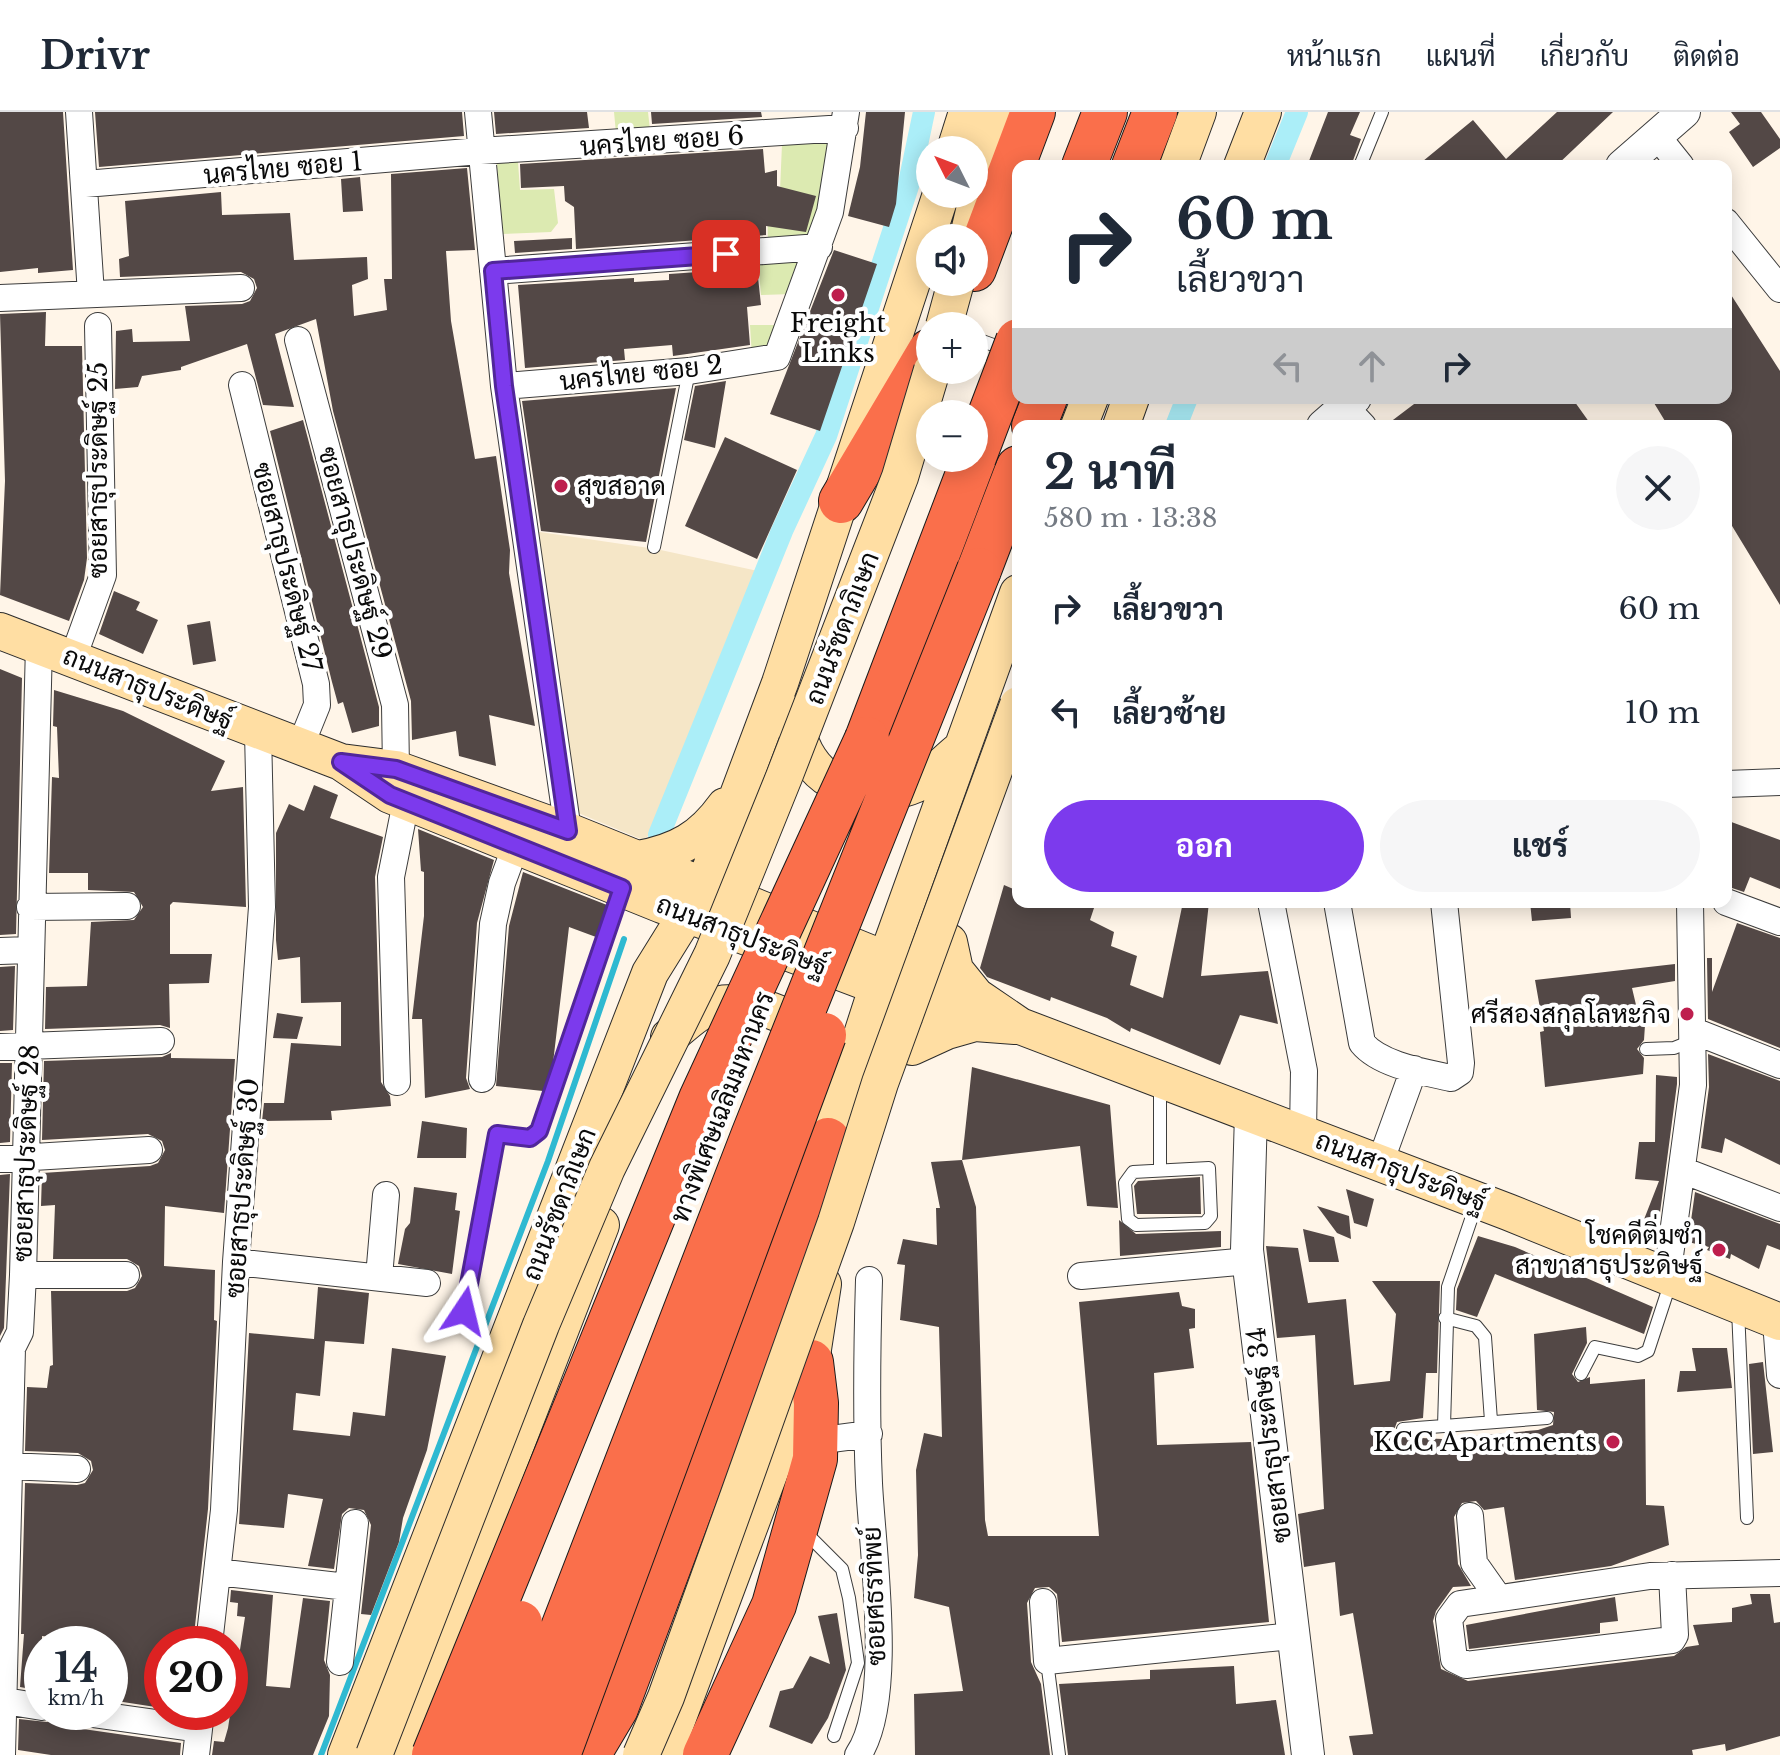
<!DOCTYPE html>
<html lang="th">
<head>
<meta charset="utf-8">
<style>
  body { margin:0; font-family:"Libre Baskerville",Sarabun,serif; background:#f6f6f7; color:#1f2937; height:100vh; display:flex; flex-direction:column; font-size:30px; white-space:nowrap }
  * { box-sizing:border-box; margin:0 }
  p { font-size:26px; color:#747a83 }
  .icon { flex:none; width:44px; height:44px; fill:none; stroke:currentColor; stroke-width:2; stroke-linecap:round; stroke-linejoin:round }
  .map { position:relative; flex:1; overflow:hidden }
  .side { position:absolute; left:1012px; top:308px; width:720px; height:488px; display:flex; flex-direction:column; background:#fff; border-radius:16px; box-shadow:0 4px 20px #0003 }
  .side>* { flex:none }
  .hud { position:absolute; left:1012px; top:48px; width:720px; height:244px; border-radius:16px; box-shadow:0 4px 20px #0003; background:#fff; color:#1f2937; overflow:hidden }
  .needle { width:52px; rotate:312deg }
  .fabs { position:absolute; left:916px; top:24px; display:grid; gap:16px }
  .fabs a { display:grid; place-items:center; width:72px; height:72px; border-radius:50%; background:#fff; box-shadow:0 4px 20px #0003; font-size:40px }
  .speed { position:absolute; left:24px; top:1514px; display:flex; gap:16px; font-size:40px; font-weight:700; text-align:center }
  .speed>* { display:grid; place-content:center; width:104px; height:104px; border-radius:50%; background:#fff; box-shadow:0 4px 20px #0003; line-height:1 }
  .speed small { font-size:20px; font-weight:400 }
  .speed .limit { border:12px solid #d22; background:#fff; color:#111 }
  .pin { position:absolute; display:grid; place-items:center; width:68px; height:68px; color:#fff; margin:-34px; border-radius:16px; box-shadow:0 4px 12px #0006 }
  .me { position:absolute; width:88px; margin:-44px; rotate:10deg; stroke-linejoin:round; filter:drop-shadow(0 0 6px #0008) }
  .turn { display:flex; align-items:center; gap:28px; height:168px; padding:0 32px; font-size:36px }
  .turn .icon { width:104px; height:104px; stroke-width:2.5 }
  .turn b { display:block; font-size:56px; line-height:68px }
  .lanes { display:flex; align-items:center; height:76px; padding:0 32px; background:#0003; justify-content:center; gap:40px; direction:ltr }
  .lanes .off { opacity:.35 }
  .round { display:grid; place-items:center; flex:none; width:84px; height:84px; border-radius:42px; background:#f6f6f7 }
  .overview { display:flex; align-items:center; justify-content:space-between; height:136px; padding:0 32px }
  h1 { font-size:48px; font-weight:700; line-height:60px }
  .cta { display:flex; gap:16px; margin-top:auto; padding:16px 32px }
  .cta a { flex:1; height:92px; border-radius:48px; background:#7c3aed; color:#fff; font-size:32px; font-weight:700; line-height:92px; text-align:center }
  .cta a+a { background:#f6f6f7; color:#1f2937 }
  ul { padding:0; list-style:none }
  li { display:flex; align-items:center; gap:24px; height:104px; padding:0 32px }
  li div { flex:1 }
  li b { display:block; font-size:30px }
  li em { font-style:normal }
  header { display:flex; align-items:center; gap:48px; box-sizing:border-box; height:112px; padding:0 40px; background:#fff; border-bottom:2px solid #e0e1e3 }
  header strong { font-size:38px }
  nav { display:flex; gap:44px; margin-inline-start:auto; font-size:28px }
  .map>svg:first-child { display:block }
  .farmland { fill:#f5e6c7 }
  .green { fill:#dceab1 }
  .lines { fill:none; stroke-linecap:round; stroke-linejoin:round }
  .stream { stroke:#2fb9d1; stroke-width:6 }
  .canal { stroke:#abeef8; stroke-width:22 }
  .building { fill:#534846 }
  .service-casing { stroke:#3d3d3d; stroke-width:14 }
  .minor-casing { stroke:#3d3d3d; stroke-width:28 }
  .tertiary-casing { stroke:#3d3d3d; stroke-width:34 }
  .secondary-casing { stroke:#2c2c2c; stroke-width:38 }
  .motorway-casing { stroke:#1b1b1b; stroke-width:46 }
  .service { stroke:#fff; stroke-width:12 }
  .minor { stroke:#fff; stroke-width:26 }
  .tertiary { stroke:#fff; stroke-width:32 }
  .secondary { stroke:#ffdea3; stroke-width:36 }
  .motorway { stroke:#fa6f4b; stroke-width:44 }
  .secondary-bridge-casing { stroke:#2c2c2c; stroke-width:38; stroke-linecap:butt }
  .motorway-bridge-casing { stroke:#1b1b1b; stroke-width:46; stroke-linecap:butt }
  .secondary-bridge { stroke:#ffdea3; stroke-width:36 }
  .motorway-bridge { stroke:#fa6f4b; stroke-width:44 }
  .route-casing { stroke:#51269a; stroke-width:20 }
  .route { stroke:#7c3aed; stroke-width:14 }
  .poi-dot { fill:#be1f4e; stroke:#fff; stroke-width:3 }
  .labels { text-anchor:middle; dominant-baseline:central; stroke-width:8; stroke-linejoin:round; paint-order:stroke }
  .street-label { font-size:26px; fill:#0a0a0a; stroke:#fff }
  .poi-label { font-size:26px; fill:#0a0a0a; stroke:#fff; text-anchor:end }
</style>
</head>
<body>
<header>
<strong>Drivr</strong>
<nav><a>หน้าแรก</a><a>แผนที่</a><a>เกี่ยวกับ</a><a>ติดต่อ</a></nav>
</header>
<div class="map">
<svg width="1780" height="1643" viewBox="0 0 1780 1643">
  <rect width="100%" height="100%" fill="#fff5e8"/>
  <path class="farmland" d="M533,419L656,437L758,459L654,719L643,728L571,698Z"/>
  <path class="green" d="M614,0H648L650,18L616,21Z
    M835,27L814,125L768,132L767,81L780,79L782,32Z
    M518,50L520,78L554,77L558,111L551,120L501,122L497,51Z
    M758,149H802L792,182L761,183Z
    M750,213H782L775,234L752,245Z"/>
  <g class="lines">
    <path class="stream" d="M321,1643L548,1049L624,827"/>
    <path class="canal" d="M1275,54L1297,0
      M1176,314L1187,286
      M659,723L782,419L826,324L909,71L924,0"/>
  </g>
  <path class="building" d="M0,0H63L73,158L38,161V156L0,160Z
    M95,0H462L464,24L99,55Z
    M494,0H587L589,16L496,22Z
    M651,0H761L762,5L652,12Z
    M866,0H905L896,92L889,115L848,104L860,55Z
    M1328,0H1360L1350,23L1361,27L1351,54H1307Z
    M1557,0H1613L1556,54H1417L1473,8L1506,47Z
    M1731,0H1761L1780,27V36L1753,55L1729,20L1740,12Z
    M763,37L765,61L777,58V74L816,84L806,120L766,114V123L576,137L574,95L565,89L564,74L521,76L520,52Z
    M467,56L475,138L446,139L451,209L475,347L496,344L510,438L509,461L535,614L489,603L496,654L459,644L456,619L412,628L411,589L333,299L316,207L275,222L294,295L263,293L247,232L181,255V258L142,264L138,275L115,277L116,219L132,217L133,230L190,229L185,194L242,192L250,189L257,176L254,167L241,160L120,165L119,147L129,144L125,89L221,80L222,103L290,101L294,148L367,145L368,167L352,173L354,204L387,198L384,167H392L391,62Z
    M360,65L363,99L343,100L341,67Z
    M572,126V137L515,141L514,129Z
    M834,138L877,152L820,319L770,302Z
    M757,156L761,193L747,195L750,233L673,244L672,233L624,237L625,248L525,256L518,173L634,166V170L669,168V162Z
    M1726,175L1780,259V493L1726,404V314H1668L1651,286H1726Z
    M46,200L45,234H82L87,446L84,468L69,509L0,483L5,369L0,202Z
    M726,269L715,336L684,328L695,274Z
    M676,276L646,430L541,419L522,289Z
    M1422,286H1572L1592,314H1385Z
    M303,308L379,595V614L352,621L343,590L338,592L332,570L270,319Z
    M725,325L797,358L757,447L685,414Z
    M114,479L140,490L136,498L158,508L143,542L99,522Z
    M210,509L216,549L193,553L187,513Z
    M0,557L22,566L16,822L0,823Z
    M54,578L123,599L225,649L211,679L243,675L246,795L173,790L170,793V842H212L209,871L169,872L170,916L160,913L45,917L46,875L87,874L91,810L134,808L143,795L134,780L88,778V761H49L52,665L59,666L57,615L53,614Z
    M314,673L338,683L330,706L383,725L375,765L381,970L390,984L391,994L331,999L332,1008L262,1009L264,991H284L291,931L341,934V890L301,891L300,845L278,848L276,828V721L289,692L304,699Z
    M1726,708L1780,728V777L1750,765L1744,780L1726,774Z
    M418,717L494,748L477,811L466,966L470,977L425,986L422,907H412L424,804V760L421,759Z
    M523,760L607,793L596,825L569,815L553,951L543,979L496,974L509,814Z
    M1004,773L1018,779V790H1096L1090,808L1114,820L1111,834L1137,844L1130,873L1163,886L1183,790H1209L1201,864L1268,859L1278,912L1240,903L1220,953L1131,916L1130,920L1107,906L1051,885L1050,889L987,865L980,856Z
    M1530,790H1570L1571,806L1532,809Z
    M1737,811L1780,826V936L1708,907L1707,846H1712V880Z
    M1675,852V869L1632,876L1641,914L1645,913L1644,928L1637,937L1644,946L1643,962L1545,975L1540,920L1544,919L1535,868Z
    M15,854L13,918L0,919V855Z
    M277,901L303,905L297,927L273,926Z
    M171,941V946L235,947L224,1101L165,1094L164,1154L215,1158L214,1208L217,1209L208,1397L193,1532H162V1596L110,1588V1532L42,1524V1579L20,1575L24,1522H21L25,1371L77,1373L85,1371L93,1358L91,1349L78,1341L25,1339L27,1275L47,1276L50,1254L53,1253L51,1179H127L135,1176L142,1164L139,1154L127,1147H53L55,1093L41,1094L42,1061L150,1054L158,1051L165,1038L162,1029L148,1022L42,1028L44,949L162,945Z
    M1708,942L1780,969V1053L1725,1026L1722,1041L1701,1036L1709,975Z
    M0,951H12L10,1030L0,1031Z
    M972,955L1110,993L1118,1096L1087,1094L1080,1034L962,1048Z
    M1656,963L1677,965V972L1658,1116L1643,1110L1659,1069L1635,1067L1639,1030H1655Z
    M422,1009L467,1016L466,1046H417Z
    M962,1048L976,1095L985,1408L988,1424H1099L1079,1190L1179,1180L1182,1194L1195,1197V1216L1189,1217L1194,1256L1154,1261L1157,1333L1251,1330L1269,1510L1062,1530L1057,1482L1049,1475L1035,1476L1027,1491L1031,1550L1041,1572L1050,1643H915L914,1582L963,1579L949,1495L914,1486L918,1443L916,1358L924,1321L942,1325L939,1215L900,1208L905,1153L897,1152L903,1127L937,1133L936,1096H940L931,1050Z
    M10,1062L4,1216L0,1224V1063Z
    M1200,1065L1201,1102H1137L1134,1074L1138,1069Z
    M414,1075L457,1081L455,1098L460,1099L452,1162L398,1152L405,1117L410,1111Z
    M1346,1077L1374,1087L1367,1115L1354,1111Z
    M1695,1080L1780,1112V1138L1767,1133L1759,1157L1731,1142L1730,1147L1707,1138L1709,1135L1688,1130Z
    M1317,1094L1349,1104L1351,1127L1337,1121Z
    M1119,1108L1136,1122L1221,1119V1135L1120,1144Z
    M1303,1117L1334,1125L1339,1150H1309Z
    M1478,1124L1515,1135L1653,1195L1644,1222L1495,1162L1477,1205L1456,1198L1457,1177Z
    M1266,1134L1298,1136L1308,1191L1346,1187L1354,1273L1390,1269L1396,1202L1372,1169H1440L1437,1261H1426L1423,1306L1397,1310L1394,1318L1400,1325L1442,1327L1538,1318L1553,1313L1554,1300L1537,1298L1534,1222L1586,1215L1587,1231L1572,1262L1578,1270L1590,1265V1272L1645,1267L1646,1393L1664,1394L1669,1433L1611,1454L1515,1468L1504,1395L1484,1398L1476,1389L1462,1391L1454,1405L1458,1452L1471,1474L1453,1475L1436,1499L1433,1509L1441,1557L1468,1569L1674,1544L1686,1535L1699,1533L1693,1513L1732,1510V1496L1752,1492L1750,1482H1770L1774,1511L1780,1510V1624L1726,1639L1725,1632L1692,1638L1693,1643H1353L1349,1624L1373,1622L1353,1501L1340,1504L1335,1450L1304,1455L1298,1402L1324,1397L1315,1223L1277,1226Z
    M318,1175L369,1181L364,1232L325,1229L320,1284L296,1281L293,1318L350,1324L353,1300L385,1304L392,1236L446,1244L427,1338L403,1406L399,1430L371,1503L361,1502L371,1413L364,1398L349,1396L342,1402L334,1457L308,1454L323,1387L288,1382L284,1416L239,1412L249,1221L314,1227Z
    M1692,1236H1727L1732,1276L1677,1280L1680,1259H1696Z
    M1763,1250L1773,1340L1753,1342L1749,1252Z
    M231,1478L273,1483L266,1574L290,1576L303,1486L330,1489L324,1548L330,1563L329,1604L313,1643H212L214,1629L224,1630L228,1616L245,1505L237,1504L238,1491L230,1490Z
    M1615,1485L1618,1509L1600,1511V1521L1469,1537L1466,1513Z
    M837,1501L846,1558L828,1606L812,1632L769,1615L780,1579L793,1576L810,1544L830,1552L818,1504Z
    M1234,1554L1236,1592L1276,1588L1285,1643H1068L1059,1572L1150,1567V1558Z
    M55,1604L63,1605L76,1616L181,1631L180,1643H51L18,1638L19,1607L47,1610Z"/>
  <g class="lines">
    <g class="service-casing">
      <path id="service" d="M1360,54L1382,0
        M974,226L1007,238
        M654,435L689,259
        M1646,937L1674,936L1694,928
        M1160,971V1057
        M1209,1056L1211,1104L1205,1111L1136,1113L1128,1107L1125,1071L1133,1060Z
        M1477,1090L1448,1175L1444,1314L1547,1306
        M1738,1197L1747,1406
        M464,1199L497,1022L530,1026L539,1019L621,779
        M1445,1206L1476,1214L1485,1225L1491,1309
        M1581,1262L1595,1235L1638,1244L1648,1239L1671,1169
        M1403,1317L1444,1314
        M805,1420L842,1457L849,1486L858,1551L834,1624
        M1047,1549L1059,1643"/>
    </g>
    <g class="minor-casing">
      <path id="minor" d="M79,0L91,182
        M478,0L504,274L568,719
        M1657,24L1681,54
        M85,72L480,39L845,16
        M1726,110L1780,177
        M493,159L819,135
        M0,186L241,176
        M298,228L395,593L396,657
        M242,273L316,572L317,593L300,635
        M504,274L689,259L777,245L830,100L846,0
        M1345,295L1363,314
        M73,546L103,463L98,214
        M1726,672L1780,670
        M1271,790L1304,959L1303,1021
        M1337,790L1362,931C1380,953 1424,960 1451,966L1460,960L1461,951L1444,790
        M1726,790L1780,810
        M30,795L127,794
        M0,839L29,838
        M1694,919L1780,953
        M0,935L161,929
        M482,967L493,812L502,771L516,733
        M397,970L391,765L406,690
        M0,1047L149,1038
        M1380,1051L1414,957
        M1682,1058L1780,1096
        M236,1150L427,1171
        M23,1163H126
        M1081,1164L1249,1149
        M379,1165L386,1083
        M1667,1166L1693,973L1690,790
        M1776,1209L1780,1263
        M816,1329L869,1322
        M7,1354L77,1357
        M1470,1404L1474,1451L1498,1485
        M217,1460L347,1475
        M1672,1463L1675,1523L1672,1528L1466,1553L1454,1547L1449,1507L1460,1492L1650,1464L1780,1461
        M1043,1490L1047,1549L1292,1524
        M209,1532L224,1398L236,1150L262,795L258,620
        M340,1550L355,1411
        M5,1589L42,1595
        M78,1600L199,1617
        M2,1643L12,1236L20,1220L23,1163L39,533
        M196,1643L201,1600
        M858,1643C895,1589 872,1437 869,1371C866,1304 867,1235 869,1168"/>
    </g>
    <g class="tertiary-casing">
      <path id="tertiary" d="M1622,54L1684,0
        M1323,314L1355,286
        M1251,1002L1247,1138L1308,1643"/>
    </g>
    <g class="secondary-casing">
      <path id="secondary" d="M955,38L967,0
        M1178,54L1198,0
        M1242,54L1263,0
        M968,124L998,0
        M1079,314L1090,286
        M1121,314L1131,286
        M0,519L341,650L390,683L662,793L975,911L1015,914
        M791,602C796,617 800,634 810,648C833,683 887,689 922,669C936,661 948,647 961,637
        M341,650L396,657L568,719L976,884L1020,914L1508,1100L1780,1210
        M638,747C678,740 702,726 725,694
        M949,830L955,858L976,884
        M669,925C683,914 698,898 716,893C748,885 797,905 820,927
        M912,935L947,919L975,911
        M827,1053L828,1028L886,848L1018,481
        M346,1643L650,861L704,774L780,571L941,82
        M396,1643L601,1113
        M664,1643L811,1250L823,1172"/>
    </g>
    <g class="motorway-casing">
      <path id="motorway" d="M1084,54L1105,0
        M1134,54L1155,0
        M974,157L1033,0
        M1034,314L1045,286
        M841,389L930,239
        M979,458L1018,356
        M867,627L974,346
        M588,1643L616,1596L828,1028
        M705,1643L774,1493L815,1347L816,1291L811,1250"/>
    </g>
    <use href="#service" class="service"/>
    <use href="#minor" class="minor"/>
    <use href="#tertiary" class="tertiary"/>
    <use href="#secondary" class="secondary"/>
    <use href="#motorway" class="motorway"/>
    <g class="secondary-bridge-casing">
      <path id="secondary-bridge" d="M944,214L956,170
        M374,1643L541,1213L607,1056L712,843L784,665L900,365L932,258
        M641,1643L666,1585L738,1385L836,1110L880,971L1018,593"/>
    </g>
    <g class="motorway-bridge-casing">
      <path id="motorway-bridge" d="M974,345L1018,229
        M434,1643L701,987L867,627
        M470,1643L520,1511
        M514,1643L753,1024L979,458
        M558,1643L824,923"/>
    </g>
    <use href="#secondary-bridge" class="secondary-bridge"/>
    <use href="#motorway-bridge" class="motorway-bridge"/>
  </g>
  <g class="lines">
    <g class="route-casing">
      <path id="route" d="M464,1199L497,1022L530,1026L539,1019L622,776L390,683L341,650L396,657L568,719L504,274L493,159L726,142"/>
    </g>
    <use href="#route" class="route"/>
  </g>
  <g class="poi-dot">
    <circle cx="838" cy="183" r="8"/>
    <circle cx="561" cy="374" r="8"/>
    <circle cx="1687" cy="902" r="8"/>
    <circle cx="1719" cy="1138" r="8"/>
    <circle cx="1613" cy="1330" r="8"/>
  </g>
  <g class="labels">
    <g class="street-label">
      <text transform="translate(662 29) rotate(-4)">นครไทย ซอย 6</text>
      <text transform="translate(283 56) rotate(-5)">นครไทย ซอย 1</text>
      <text transform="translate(641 261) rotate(-6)">นครไทย ซอย 2</text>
      <text transform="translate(98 358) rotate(-90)">ซอยสาธุประดิษฐ์ 25</text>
      <text transform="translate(355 441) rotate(75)">ซอยสาธุประดิษฐ์ 29</text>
      <text transform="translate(287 455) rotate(76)">ซอยสาธุประดิษฐ์ 27</text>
      <text transform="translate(842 516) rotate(-69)">ถนนรัชดาภิเษก</text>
      <text transform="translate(148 576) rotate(22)">ถนนสาธุประดิษฐ์</text>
      <text transform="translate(742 823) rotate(21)">ถนนสาธุประดิษฐ์</text>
      <text transform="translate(722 995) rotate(-69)">ทางพิเศษเฉลิมมหานคร</text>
      <text transform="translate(26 1041) rotate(-88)">ซอยสาธุประดิษฐ์ 28</text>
      <text transform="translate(1401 1059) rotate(21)">ถนนสาธุประดิษฐ์</text>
      <text transform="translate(242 1076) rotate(-86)">ซอยสาธุประดิษฐ์ 30</text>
      <text transform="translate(559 1092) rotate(-69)">ถนนรัชดาภิเษก</text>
      <text transform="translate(1269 1323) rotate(-97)">ซอยสาธุประดิษฐ์ 34</text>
      <text transform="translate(874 1484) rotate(-92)">ซอยศธรทิพย์</text>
    </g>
    <g class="poi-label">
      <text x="838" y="211" text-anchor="middle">Freight<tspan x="838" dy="30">Links</tspan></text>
      <text x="577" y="374" text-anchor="start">สุขสอาด</text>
      <text x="1671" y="902">ศรีสองสกุลโลหะกิจ</text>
      <text x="1703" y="1123">โชคดีติ่มซำ<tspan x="1703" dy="30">สาขาสาธุประดิษฐ์</tspan></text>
      <text x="1597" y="1330">KCC Apartments</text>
    </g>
  </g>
</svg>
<div class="fabs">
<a><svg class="needle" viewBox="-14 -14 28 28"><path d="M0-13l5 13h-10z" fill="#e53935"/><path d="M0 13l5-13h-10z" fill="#747a83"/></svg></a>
<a><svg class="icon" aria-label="sound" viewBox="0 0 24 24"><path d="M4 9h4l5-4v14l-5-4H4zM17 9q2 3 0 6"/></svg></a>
<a>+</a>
<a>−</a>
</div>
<div class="speed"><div>14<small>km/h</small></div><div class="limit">20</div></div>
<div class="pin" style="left:726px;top:142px;background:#d93025"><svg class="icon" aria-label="arrive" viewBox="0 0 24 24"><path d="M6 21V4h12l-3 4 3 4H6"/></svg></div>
<svg class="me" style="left:464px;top:1199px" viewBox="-20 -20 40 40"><path d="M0-17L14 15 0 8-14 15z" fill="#7c3aed" stroke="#fff" stroke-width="4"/></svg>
<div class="hud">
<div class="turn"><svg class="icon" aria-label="right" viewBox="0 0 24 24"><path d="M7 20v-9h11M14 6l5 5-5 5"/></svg><div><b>60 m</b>เลี้ยวขวา</div></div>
<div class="lanes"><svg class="icon off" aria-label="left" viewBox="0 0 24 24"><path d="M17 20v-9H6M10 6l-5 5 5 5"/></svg><svg class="icon off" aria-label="ahead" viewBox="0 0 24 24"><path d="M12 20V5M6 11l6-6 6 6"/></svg><svg class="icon" aria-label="right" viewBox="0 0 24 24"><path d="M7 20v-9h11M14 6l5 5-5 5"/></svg></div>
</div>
<section class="side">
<div class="overview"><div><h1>2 นาที</h1><p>580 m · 13:38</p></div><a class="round"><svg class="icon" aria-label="close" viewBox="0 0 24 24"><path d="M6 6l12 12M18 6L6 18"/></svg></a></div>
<ul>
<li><svg class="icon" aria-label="right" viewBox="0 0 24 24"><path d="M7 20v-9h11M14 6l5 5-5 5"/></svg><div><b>เลี้ยวขวา</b></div><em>60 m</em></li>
<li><svg class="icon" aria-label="left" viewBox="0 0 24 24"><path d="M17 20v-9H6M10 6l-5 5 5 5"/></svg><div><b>เลี้ยวซ้าย</b></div><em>10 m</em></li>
</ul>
<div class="cta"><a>ออก</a><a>แชร์</a></div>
</section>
</div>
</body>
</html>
